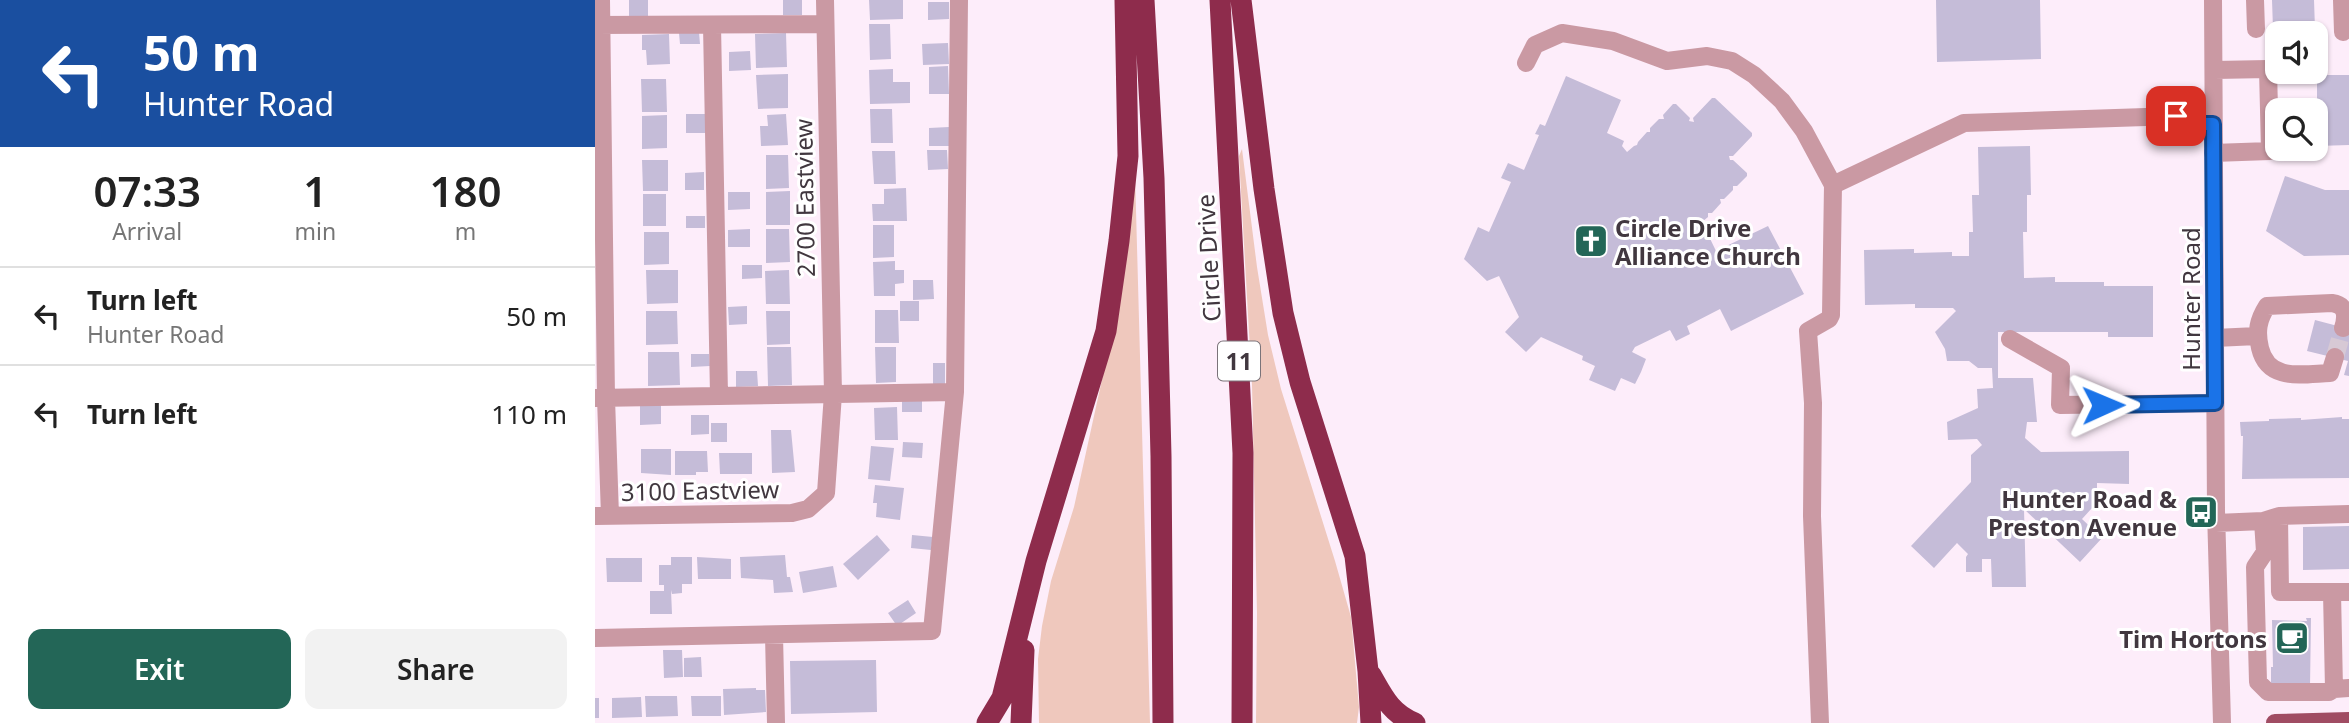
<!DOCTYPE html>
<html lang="en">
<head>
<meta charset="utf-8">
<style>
  body { margin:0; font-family:"Noto Sans",sans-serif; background:#f2f2f2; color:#222; height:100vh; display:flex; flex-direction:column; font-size:26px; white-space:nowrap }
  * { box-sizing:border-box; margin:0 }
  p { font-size:23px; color:#767676 }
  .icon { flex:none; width:38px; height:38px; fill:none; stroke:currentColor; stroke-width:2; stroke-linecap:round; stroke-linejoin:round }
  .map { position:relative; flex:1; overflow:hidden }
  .panel { display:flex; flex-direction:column; background:#fff; width:595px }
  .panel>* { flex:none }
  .hud { background:#1a4fa0; color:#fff; overflow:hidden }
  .buttons { position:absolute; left:1670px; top:21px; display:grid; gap:14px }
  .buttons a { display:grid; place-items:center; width:63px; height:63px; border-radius:14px; background:#fff; box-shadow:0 2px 5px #0004; font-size:35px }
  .pin { position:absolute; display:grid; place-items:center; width:60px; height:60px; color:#fff; margin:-30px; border-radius:14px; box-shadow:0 4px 10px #0006 }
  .me { position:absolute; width:77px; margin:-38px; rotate:89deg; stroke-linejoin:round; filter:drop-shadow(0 0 5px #0008) }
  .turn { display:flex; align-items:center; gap:24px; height:147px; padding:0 28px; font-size:32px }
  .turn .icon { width:91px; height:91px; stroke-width:2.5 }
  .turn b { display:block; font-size:49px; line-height:60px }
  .eta { display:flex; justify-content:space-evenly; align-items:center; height:119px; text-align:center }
  .eta b { font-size:42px; font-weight:600; line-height:49px }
  .cta { display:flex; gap:14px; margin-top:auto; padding:14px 28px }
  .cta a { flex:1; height:80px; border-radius:14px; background:#236657; color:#fff; font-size:28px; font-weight:600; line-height:80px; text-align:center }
  .cta a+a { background:#f2f2f2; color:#222 }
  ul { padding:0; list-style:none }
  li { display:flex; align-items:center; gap:21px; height:98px; padding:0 28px; border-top:2px solid #e0e0e0 }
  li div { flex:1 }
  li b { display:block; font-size:26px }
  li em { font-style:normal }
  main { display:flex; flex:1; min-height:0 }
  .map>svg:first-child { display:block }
  .green { fill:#efc8bd }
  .building { fill:#c5bcd8 }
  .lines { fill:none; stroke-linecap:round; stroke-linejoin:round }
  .minor-tunnel { stroke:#d7c9d5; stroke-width:18; stroke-dasharray:18 9; stroke-linecap:butt }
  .minor { stroke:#ca99a3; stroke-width:18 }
  .major { stroke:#a04c63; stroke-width:18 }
  .highway { stroke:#8e2c4c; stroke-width:21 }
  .route-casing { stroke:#114b97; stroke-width:18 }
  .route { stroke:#1a73e8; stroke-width:12 }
  .labels { text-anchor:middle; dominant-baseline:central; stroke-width:6; stroke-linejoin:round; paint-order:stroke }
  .shield { fill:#fff; stroke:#7a7379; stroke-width:2 }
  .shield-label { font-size:23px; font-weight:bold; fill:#41373f }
  .street-label { font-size:24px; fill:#41373f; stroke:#fff }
  .poi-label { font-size:24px; font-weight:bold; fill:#41373f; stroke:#fff; text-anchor:end }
</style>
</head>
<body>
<main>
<section class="panel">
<div class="hud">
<div class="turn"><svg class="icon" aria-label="left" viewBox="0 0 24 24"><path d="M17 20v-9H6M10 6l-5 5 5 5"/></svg><div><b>50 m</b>Hunter Road</div></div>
</div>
<div class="eta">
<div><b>07:33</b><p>Arrival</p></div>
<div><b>1</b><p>min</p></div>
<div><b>180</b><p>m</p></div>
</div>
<ul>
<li><svg class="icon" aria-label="left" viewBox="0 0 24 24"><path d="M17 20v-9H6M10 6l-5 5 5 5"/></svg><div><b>Turn left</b><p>Hunter Road</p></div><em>50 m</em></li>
<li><svg class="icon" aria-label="left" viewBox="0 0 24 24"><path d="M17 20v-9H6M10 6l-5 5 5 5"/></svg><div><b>Turn left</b></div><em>110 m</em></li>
</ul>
<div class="cta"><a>Exit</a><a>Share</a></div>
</section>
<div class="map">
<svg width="1754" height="723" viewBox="0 0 1754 723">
  <rect width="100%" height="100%" fill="#fdedfa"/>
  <path class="green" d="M647,149L662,267L673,335L686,389L740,561L756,617L764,707L762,723H661L662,613L657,385L644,156Z
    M540,173L555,723H444L443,659L447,626L456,581L479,507L519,325Z"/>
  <path class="building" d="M34,0H53V18H34Z
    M188,0H207V15H188Z
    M274,0H308V19L275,20Z
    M1341,0H1445L1446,59L1342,62Z
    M1677,0H1719L1720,29H1678Z
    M333,2H354V19L333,20Z
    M274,24H295L296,59L275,60Z
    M104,32L105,44H85L84,33Z
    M191,33L192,67L161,68L160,34Z
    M74,34L75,64L52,65L51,50H47V35Z
    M353,43L354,64L328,65L327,44Z
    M155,51L156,70L134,71V52Z
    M353,66L354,94H334V67Z
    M298,69V82H315V103L275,104L274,70Z
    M193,74V108L163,109L161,75Z
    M1722,75H1754V145L1722,146Z
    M971,76L1026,100L1012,133L1029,141L1027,146L1032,152L1039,146L1042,145L1043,142L1052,132H1055V128L1064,119H1069L1068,115L1078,104H1081L1095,118L1094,121L1099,122L1098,118L1117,98H1120L1157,133V136L1138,156H1134L1135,160H1138L1152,173V176L1142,186H1138V190L1129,199H1125L1126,203L1117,213H1113V217L1107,222L1121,251L1173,226L1209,294L1136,331L1125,309L1092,326L1095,334L1081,341L1075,330L1040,347L1037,352L1051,359L1046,372L1040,384L1026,378L1020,391L994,380L1000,366L987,360L988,356L946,337L931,352L910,332L924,317L904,276L892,281L869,259L883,227L894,232L916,182L906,178L913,163L929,170L944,135L940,134L945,124L950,126Z
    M46,79H71L72,112H47Z
    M275,109H297L298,143H276Z
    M91,114H111V133H91Z
    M191,114L193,145L166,146L165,126H173L172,115Z
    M72,115V148L47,149V116Z
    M354,127V146H334V128Z
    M1435,146L1436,195H1432V232H1428L1429,278L1460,277V282H1509V286H1558V337H1513V332H1403V378H1438L1442,422H1432L1430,438L1446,452L1534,451V484L1502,483V494L1509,495V508H1497L1487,519L1507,538L1485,562L1429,509L1431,587H1397L1396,559H1387V572H1371V557L1373,554L1362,543L1339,568L1316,546L1376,482V455L1387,445L1382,439L1353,440L1352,422L1383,408L1382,389L1398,388L1397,368H1383L1374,361H1352L1350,349L1340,332L1361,311L1358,308H1320V304L1270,305L1269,250L1319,249V253L1357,252V256H1374V232H1378L1377,195H1384L1383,147Z
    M332,150H352L353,169L333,170Z
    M277,151H300L301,184H279Z
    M171,155H193L194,188L171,189Z
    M47,160H73V191H48Z
    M109,172V190H90V173Z
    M1690,176L1730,190H1754V255L1709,256L1671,231Z
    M311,188L312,221H278L277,204H289V189Z
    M195,191V225H171V192Z
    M133,192H155V209L133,210Z
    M48,194H71V226H48Z
    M91,216H110V228H91Z
    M278,225H299V257L278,258Z
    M155,229V247H133V230Z
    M171,229H194L195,262L171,263Z
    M49,232H74V264L49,265Z
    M300,261V270H309V283L300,284V296H279L278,262Z
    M147,265H167V278L147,279Z
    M51,270H83V303L52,304Z
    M194,270L195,304H171L170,271Z
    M318,280H338L339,299L318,300Z
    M305,301H324V321H305Z
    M152,306V324L134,325L133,307Z
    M280,310H303L304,343H280Z
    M51,311H82L83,344L51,345Z
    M171,311H195V344L172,345Z
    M1720,320L1754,329V376L1749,375L1753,361L1712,351Z
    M172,347H196L197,385L173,386Z
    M280,347H301V382L281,383Z
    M53,352H84L85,385L53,386Z
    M96,354H114L115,366L96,367Z
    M338,363H350V384H338Z
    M141,371H162L163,386L141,387Z
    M307,399H327V412H307Z
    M66,405V424L45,425V406Z
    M302,407L303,440H280L279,408Z
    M96,415H114V434L96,435Z
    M1747,417V419H1754V478L1647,479L1648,436H1646L1645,422L1674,421V419L1706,418V420Z
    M116,423H132V442H116Z
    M176,430H196L200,472L177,473Z
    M308,442L328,443L327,458L307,457Z
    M276,446L299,448L295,481L273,479Z
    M46,449H76V475L46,473Z
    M80,451H112L113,472H101V475H80Z
    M124,453H157V474H125Z
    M280,485L309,488L305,520L281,517L282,503H278Z
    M1754,526V569L1708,570V527Z
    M282,535L295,550L263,580L248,564Z
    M317,535L338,537L336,550L316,548Z
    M190,555L192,577H195L198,592L179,593L178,580L146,578L145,557Z
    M76,557H97V584H87V593L77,594L76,590L77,614H55V591H69V585H64V565H76Z
    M102,557L136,559V579H103Z
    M11,558H47V582H12Z
    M238,566L242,587L208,593L204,572Z
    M313,600L321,613L302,626L293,613Z
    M1711,618H1716L1715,687H1676V667H1678L1677,620L1712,621Z
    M68,650H87L88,677L69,678Z
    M106,657L107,677H89V658Z
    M281,660L282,712L196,714L195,661Z
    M161,688V690H170L171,712L129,715L128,689Z
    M50,696H82L83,716L51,717Z
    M96,696H126V716H97Z
    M46,697L47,717L17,718V698Z
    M0,698H4V718H0Z"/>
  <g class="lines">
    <path class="minor-tunnel" d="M1740,357L1748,328"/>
    <path class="minor" d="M6,0L11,398L15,516
      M1618,0L1621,511L1627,723
      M1660,0L1661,29
      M1747,0L1748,32
      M0,25L230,24
      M117,25L124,395
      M931,63L940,45L967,33L1018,41L1072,61L1112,56L1137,61L1159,75L1187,101L1209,131L1238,185L1236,315L1234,319L1213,331L1218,403L1217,516L1225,723
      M1618,153L1675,151L1673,69L1620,70
      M1238,185L1369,123L1581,116L1597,124H1618
      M1620,338L1662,336
      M1415,339L1466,368L1465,405L1620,403
      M1740,357L1735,373C1707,374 1673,382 1665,348C1661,331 1663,320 1672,306L1737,303C1751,305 1752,315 1748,328
      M0,398L360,392
      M0,516L197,513L213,509L231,493L238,394L230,0
      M1684,516L1685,592H1754
      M1668,521L1670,552L1660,567L1663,682L1673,692H1734L1739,689
      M1621,523L1668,521L1684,516L1754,514
      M1737,592L1739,689L1754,688
      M179,635L181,723
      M0,638L337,631L360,392L364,0"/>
    <path class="major" d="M1680,723L1754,721"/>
    <path class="highway" d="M549,0L559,178L566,456L568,723
      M625,0L648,453L647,723
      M646,0L669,189L688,313L705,382L760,556L773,671L776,723
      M776,675C788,696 796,714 820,723
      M392,723L407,698L441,561L511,331L524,241L533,156L530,0
      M426,723L429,650"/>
  </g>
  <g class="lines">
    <g class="route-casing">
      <path id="route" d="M1508,405L1620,403L1618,124H1597L1581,116"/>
    </g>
    <use href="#route" class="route"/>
  </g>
  <defs>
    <g id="church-square" transform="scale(1.75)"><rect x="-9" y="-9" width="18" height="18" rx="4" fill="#236657" stroke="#fff"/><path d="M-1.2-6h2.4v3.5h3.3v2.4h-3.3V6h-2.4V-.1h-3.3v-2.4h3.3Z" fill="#fff"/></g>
    <g id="bus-square" transform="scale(1.75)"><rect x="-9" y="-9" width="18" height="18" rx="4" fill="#236657" stroke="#fff"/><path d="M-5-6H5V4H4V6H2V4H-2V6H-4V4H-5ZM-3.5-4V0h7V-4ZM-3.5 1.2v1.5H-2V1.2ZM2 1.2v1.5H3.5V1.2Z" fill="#fff"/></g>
    <g id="cafe-square" transform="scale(1.75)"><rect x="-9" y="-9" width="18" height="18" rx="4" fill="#236657" stroke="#fff"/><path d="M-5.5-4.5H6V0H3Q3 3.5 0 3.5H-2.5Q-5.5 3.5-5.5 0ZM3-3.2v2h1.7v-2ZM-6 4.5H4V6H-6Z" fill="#fff"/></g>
  </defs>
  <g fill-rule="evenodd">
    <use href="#church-square" x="996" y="241"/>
    <use href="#bus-square" x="1606" y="512"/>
    <use href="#cafe-square" x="1697" y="638"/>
  </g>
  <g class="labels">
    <rect class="shield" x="623" y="341.5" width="42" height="39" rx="5"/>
    <g class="shield-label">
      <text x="644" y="361">11</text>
    </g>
    <g class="street-label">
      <text transform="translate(209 198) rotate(-91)">2700 Eastview</text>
      <text transform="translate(613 258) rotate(-93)">Circle Drive</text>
      <text transform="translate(1595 299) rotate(-90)">Hunter Road</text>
      <text transform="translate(105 490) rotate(-1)">3100 Eastview</text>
    </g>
    <g class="poi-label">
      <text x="1020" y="227" text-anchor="start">Circle Drive<tspan x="1020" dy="28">Alliance Church</tspan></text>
      <text x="1582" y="498">Hunter Road &amp;<tspan x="1582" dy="28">Preston Avenue</tspan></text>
      <text x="1672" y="638">Tim Hortons</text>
    </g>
  </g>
</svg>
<div class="buttons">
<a><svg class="icon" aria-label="sound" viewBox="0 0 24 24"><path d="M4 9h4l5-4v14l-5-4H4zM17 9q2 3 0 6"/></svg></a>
<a><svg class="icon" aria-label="search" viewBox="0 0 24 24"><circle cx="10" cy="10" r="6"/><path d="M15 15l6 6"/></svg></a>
</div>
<div class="pin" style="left:1581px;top:116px;background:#d93025"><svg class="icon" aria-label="arrive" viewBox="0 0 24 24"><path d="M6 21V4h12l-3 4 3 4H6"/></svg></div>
<svg class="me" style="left:1508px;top:405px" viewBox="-20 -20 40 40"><path d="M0-17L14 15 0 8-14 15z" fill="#1a73e8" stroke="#fff" stroke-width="4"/></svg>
</div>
</main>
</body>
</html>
